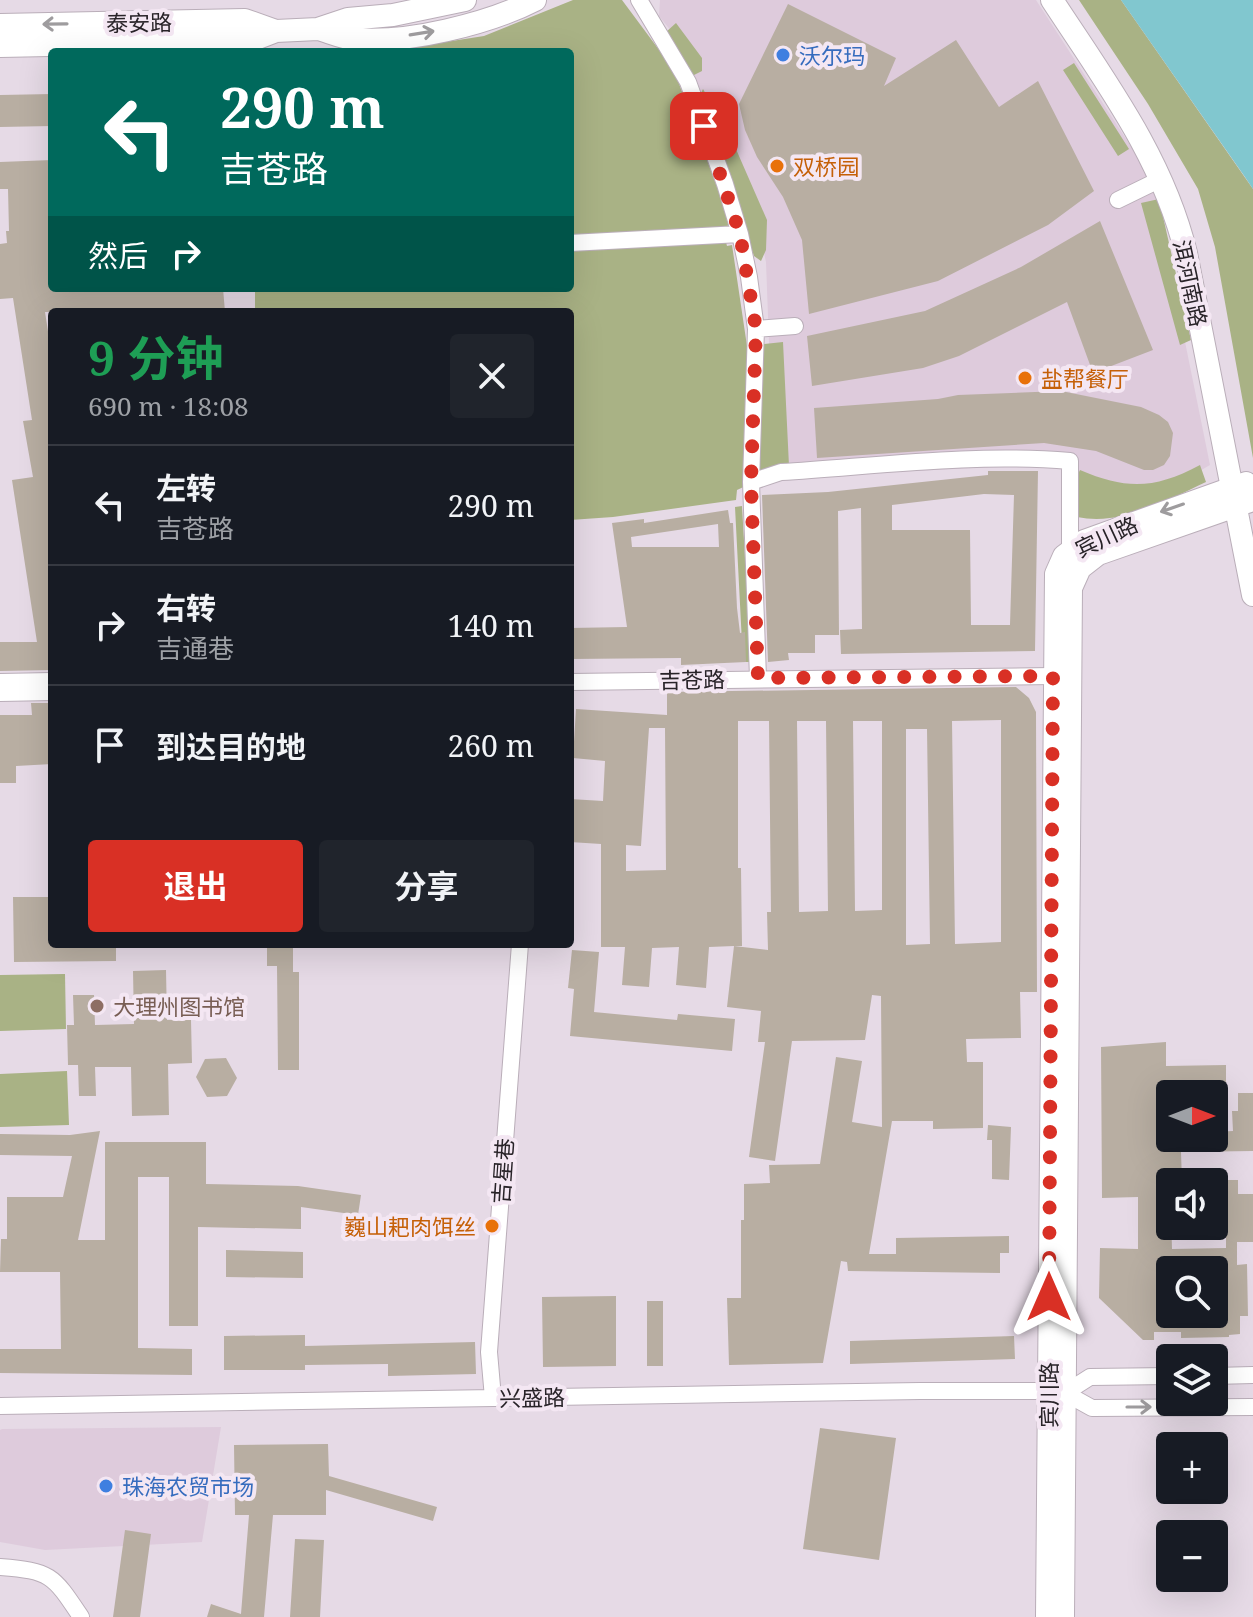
<!DOCTYPE html>
<html lang="zh">
<head>
<meta charset="utf-8">
<style>
  body { margin:0; font-family:"Noto Serif","Noto Sans SC",serif; background:#20242c; color:#f1f3f6; height:100vh; display:flex; flex-direction:column; font-size:30px; white-space:nowrap }
  * { box-sizing:border-box; margin:0 }
  p { font-size:26px; color:#9ea1a6 }
  .icon { flex:none; width:44px; height:44px; fill:none; stroke:currentColor; stroke-width:2; stroke-linecap:round; stroke-linejoin:round }
  .map { position:relative; flex:1; overflow:hidden }
  .details { position:absolute; left:48px; top:308px; width:526px; height:640px; display:flex; flex-direction:column; background:#171b24; border-radius:8px; box-shadow:0 8px 32px #0002 }
  .details>* { flex:none }
  .banner { position:absolute; left:48px; top:48px; width:526px; height:244px; border-radius:8px; box-shadow:0 8px 32px #0002; background:#00695c; color:#fff; overflow:hidden }
  .needle { width:52px; rotate:90deg }
  .buttons { position:absolute; left:1156px; top:1080px; display:grid; gap:16px }
  .buttons a { display:grid; place-items:center; width:72px; height:72px; border-radius:8px; background:#171b24; box-shadow:0 8px 32px #0002; font-size:40px }
  .pin { position:absolute; display:grid; place-items:center; width:68px; height:68px; color:#fff; margin:-34px; border-radius:16px; box-shadow:0 4px 12px #0006 }
  .me { position:absolute; width:88px; margin:-44px; rotate:0deg; stroke-linejoin:round; filter:drop-shadow(0 0 6px #0008) }
  .turn { display:flex; align-items:center; gap:28px; height:168px; padding:0 40px; font-size:36px }
  .turn .icon { width:104px; height:104px; stroke-width:2.5 }
  .turn b { display:block; font-size:56px; line-height:68px }
  .then { display:flex; align-items:center; height:76px; padding:0 40px; background:#0003; gap:16px; font-size:30px }
  .round { display:grid; place-items:center; flex:none; width:84px; height:84px; border-radius:8px; background:#20242c }
  .headline { display:flex; align-items:center; justify-content:space-between; height:136px; padding:0 40px }
  h1 { font-size:48px; font-weight:700; line-height:60px; color:#1e9e55 }
  .button { display:flex; gap:16px; margin-top:auto; padding:16px 40px }
  .button a { flex:1; height:92px; border-radius:8px; background:#d93025; color:#fff; font-size:32px; font-weight:700; line-height:92px; text-align:center }
  .button a+a { background:#20242c; color:#f1f3f6 }
  ul { padding:0; list-style:none }
  li { display:flex; align-items:center; gap:24px; height:120px; padding:0 40px; border-top:2px solid #363941 }
  li div { flex:1 }
  li b { display:block; font-size:30px }
  li em { font-style:normal }
  .map>svg:first-child { display:block }
  .built { fill:#decbdc }
  .green { fill:#a9b285 }
  .water { fill:#81c7cf }
  .building { fill:#b8aea2; fill-rule:evenodd }
  .lines { fill:none; stroke-linecap:round; stroke-linejoin:round }
  .minor-casing { stroke:#baaeb9; stroke-width:18 }
  .major-casing { stroke:#baaeb9; stroke-width:24 }
  .minor { stroke:#fff; stroke-width:16 }
  .major { stroke:#fff; stroke-width:22 }
  .oneway { stroke:#9e9c9e }
  .route { stroke:#d93025; stroke-width:14; stroke-dasharray:0 25.2 }
  .shop-dot { fill:#3f7fe0; stroke:#f4e7f3; stroke-width:3 }
  .food-dot { fill:#e8710a; stroke:#f4e7f3; stroke-width:3 }
  .education-dot { fill:#8d6e63; stroke:#f4e7f3; stroke-width:3 }
  .labels { text-anchor:middle; dominant-baseline:central; stroke-width:8; stroke-linejoin:round; paint-order:stroke }
  .street-label { font-size:22px; fill:#282328; stroke:#f4e7f3 }
  .shop-label { font-size:22px; fill:#366cbe; stroke:#f4e7f3; text-anchor:start }
  .food-label { font-size:22px; fill:#c56008; stroke:#f4e7f3; text-anchor:start }
  .education-label { font-size:22px; fill:#785e54; stroke:#f4e7f3; text-anchor:start }
</style>
</head>
<body>
<div class="map">
<svg width="1253" height="1617" viewBox="0 0 1253 1617">
  <rect width="100%" height="100%" fill="#e6dae6"/>
  <path class="built" d="M660,0H1036L1152,179L1210,465L1181,482L1129,494L1051,464L774,478L766,262L758,225L680,42L659,16Z
    M221,1427L202,1542L45,1550L0,1542V1430L2,1429Z"/>
  <path class="green" d="M573,0H622L674,70L731,225L722,227L727,246L732,245L747,346L783,342L789,466L737,490L736,500L613,517L570,520V312H255V288H570V52H252V50H394L484,36Z
    M1079,0H1121L1253,189V458L1215,247L1198,189L1148,104Z
    M676,23L702,58V71L692,76L666,32Z
    M1074,63L1129,149L1118,156L1063,70Z
    M703,89L732,140L767,220L766,250L761,261L754,256L698,99Z
    M1159,199L1191,340L1180,345L1141,203Z
    M1200,465L1206,482C1166,501 1122,526 1077,517L1075,480L1080,470C1127,490 1155,489 1200,465Z
    M742,506L751,662H743L735,507Z
    M65,974L66,1029L0,1031V975Z
    M67,1071L69,1125L0,1127V1074Z"/>
  <path class="water" d="M1121,0H1253V189L1245,177Z"/>
  <path class="building" d="M788,4L896,58L884,86L956,40L999,107L1038,81L1094,191L1048,225L938,281L809,314L802,240L783,197L757,157L745,130L739,104Z
    M52,94V126L0,127V95Z
    M52,160V288H143V292L223,288L225,312H45L52,357V670L0,671V642H37L12,480L33,477L23,421L32,420L13,298L0,299V244L7,243L6,231H9L8,189H0V162Z
    M1100,221L1153,350L1093,373L1067,302L959,356L923,368L812,386L807,336L925,311L1021,267Z
    M1061,391L1141,407L1159,415L1168,422L1173,433L1170,456L1164,465L1153,470H1144L1096,451L1044,443L817,458L814,408L938,399L958,395Z
    M988,471H1038L1035,651L841,654L840,630L862,629L861,508L838,511L839,635H815V653H788L789,660L768,662L762,495L828,492L988,475ZM984,494L1014,495L1010,625H971L970,530H892V505Z
    M728,510L730,523H733L737,608L740,633L745,632L746,662L681,665V658L570,659V628L627,627L612,523L644,519V523ZM718,524L719,547H632L631,537Z
    M1016,687L1029,698L1036,712L1037,992H1020L1021,1038L966,1039L967,1062H983V1128L933,1129V1121H892L869,1254H896V1238L1009,1236V1253H1000V1273L848,1271L847,1262L841,1261L823,1363L729,1365L727,1298H741V1220H744V1184L770,1183L769,1165L820,1164L836,1057L862,1061L852,1122L882,1127L881,996L872,995L865,1040L792,1041L775,1161L749,1157L765,1042H758L761,1011L727,1007L734,946L709,947L706,988L676,985L679,947L652,948L649,987L622,985L625,947H601V844L570,842V799L603,801L605,761L573,758L576,709L667,715V692ZM1001,720V942L955,944L952,721ZM738,721H769L771,912H767L768,950L734,946H742L741,868H738ZM797,721H826L828,911L799,912ZM853,721H882V910L855,911ZM649,728H665L666,870L626,871V845L641,846ZM906,729H927L930,944L906,945Z
    M31,703H52V764L16,766V783H0V715H32Z
    M13,897H52V944H116V961L14,962Z
    M267,944H293V972H299V1070H278L277,966H267Z
    M572,950L599,952L594,1012L677,1020L678,1014L735,1019L732,1051L570,1036L574,989L568,988Z
    M166,970L167,1020H191L192,1063L168,1064L169,1115L132,1116L131,1067H95L96,1096H79L78,1065H68L67,1025H74L73,995H94L95,1025L134,1024L133,971Z
    M1166,1042V1066L1226,1065V1084L1181,1085V1094H1170V1138H1214V1132L1233,1131L1232,1111H1238V1093H1253V1151L1181,1152L1182,1182H1170L1172,1249L1226,1248V1219H1214V1180H1238V1194H1253V1242H1237V1265L1247,1264L1248,1316H1240V1334L1229,1335V1337L1181,1338V1332H1154V1340H1143L1099,1298L1100,1248L1138,1249V1197L1102,1198L1101,1047ZM1170,1270H1214V1277H1226L1227,1316L1184,1317V1314H1170Z
    M226,1058L237,1078L227,1096L207,1097L196,1077L205,1059Z
    M988,1125L1011,1127L1009,1180L992,1179V1140H987Z
    M100,1131L78,1240H105V1142H206V1184L298,1186L361,1195L358,1215L301,1207V1229L198,1227V1326H169V1177H138V1348L192,1349V1375L0,1373V1349H61L60,1272H0L1,1239H7V1197H63L72,1156L0,1155V1134L70,1135Z
    M226,1250L303,1252V1278L226,1277Z
    M616,1296V1366L543,1367L542,1297Z
    M647,1301H663V1366H647Z
    M305,1335V1346L475,1342L476,1374L388,1376V1364L305,1365V1370H224V1336Z
    M1014,1336L1015,1359L850,1364V1341Z
    M820,1428L896,1438L879,1560L803,1549Z
    M328,1444L329,1476L437,1507L433,1521L326,1490V1515H273L264,1617H207L211,1604L241,1614L249,1515H235L234,1445Z
    M125,1530L151,1534L140,1617H113Z
    M295,1539L324,1540L320,1617H290Z"/>
  <g class="lines">
    <g class="minor-casing">
      <path id="minor" d="M639,0L688,82L725,184L740,234L749,277L756,329L751,482L758,678
        M1118,200L1161,179
        M570,243L740,234
        M756,329L795,326
        M751,482L781,472C877,466 974,453 1070,461V550
        M0,682L52,681
        M570,682L1053,676
        M0,693L52,692
        M1214,1376L1253,1375
        M1065,1393L1090,1377L1170,1376
        M493,1398L489,1352L520,944
        M0,1406L920,1391H1048L1065,1393L1092,1408L1253,1407
        M0,1567C51,1571 53,1575 81,1617"/>
    </g>
    <g class="major-casing">
      <path id="major" d="M1052,0C1105,81 1163,158 1186,253L1253,595
        M0,25L245,20L276,31
        M318,29C329,32 342,38 354,39C406,44 488,24 535,0
        M0,46L250,41L276,31L318,29L348,19L393,15L465,0
        M1047,1617L1056,574L1064,556L1084,541L1246,483
        M1063,1617L1071,588L1080,568L1098,554L1250,501"/>
    </g>
    <use href="#minor" class="minor"/>
    <use href="#major" class="major"/>
  </g>
  <defs><path id="oneway-shaft" d="M-6 0H5M1.5-3L5.5 0L1.5 3" fill="none" stroke-width="1.6" stroke-linecap="round" stroke-linejoin="round" transform="scale(2)"/></defs>
  <g class="oneway">
    <use href="#oneway-shaft" transform="translate(55 24) rotate(179)"/>
    <use href="#oneway-shaft" transform="translate(422 33) rotate(-9)"/>
    <use href="#oneway-shaft" transform="translate(1172 508) rotate(161)"/>
    <use href="#oneway-shaft" transform="translate(1139 1407)"/>
  </g>
  <g class="lines">
    <path class="route" d="M704,126L740,234L756,329L751,482L758,678L1053,676L1049,1297"/>
  </g>
  <g class="shop-dot">
    <circle cx="783" cy="55" r="8"/>
    <circle cx="106" cy="1486" r="8"/>
  </g>
  <g class="food-dot">
    <circle cx="777" cy="166" r="8"/>
    <circle cx="1025" cy="378" r="8"/>
    <circle cx="492" cy="1226" r="8"/>
  </g>
  <circle class="education-dot" cx="97" cy="1006" r="8"/>
  <g class="labels">
    <g class="street-label">
      <text transform="translate(139 22) rotate(-1)">泰安路</text>
      <text transform="translate(1191 283) rotate(78)">洱河南路</text>
      <text transform="translate(1106 536) rotate(-25)">宾川路</text>
      <text transform="translate(692 679) rotate(-1)">吉苍路</text>
      <text transform="translate(502 1171) rotate(-86)">吉星巷</text>
      <text transform="translate(1048 1395) rotate(-90)">宾川路</text>
      <text transform="translate(532 1397) rotate(-1)">兴盛路</text>
    </g>
    <g class="shop-label">
      <text x="799" y="55">沃尔玛</text>
      <text x="122" y="1486">珠海农贸市场</text>
    </g>
    <g class="food-label">
      <text x="793" y="166">双桥园</text>
      <text x="1041" y="378">盐帮餐厅</text>
      <text x="476" y="1226" text-anchor="end">巍山耙肉饵丝</text>
    </g>
    <g class="education-label">
      <text x="113" y="1006">大理州图书馆</text>
    </g>
  </g>
</svg>
<div class="buttons">
<a><svg class="needle" viewBox="-14 -14 28 28"><path d="M0-13l5 13h-10z" fill="#e53935"/><path d="M0 13l5-13h-10z" fill="#9ea1a6"/></svg></a>
<a><svg class="icon" aria-label="sound" viewBox="0 0 24 24"><path d="M4 9h4l5-4v14l-5-4H4zM17 9q2 3 0 6"/></svg></a>
<a><svg class="icon" aria-label="search" viewBox="0 0 24 24"><circle cx="10" cy="10" r="6"/><path d="M15 15l6 6"/></svg></a>
<a><svg class="icon" aria-label="layers" viewBox="0 0 24 24"><path d="M12 4l9 5-9 5-9-5zM3 14l9 5 9-5"/></svg></a>
<a>+</a>
<a>−</a>
</div>
<div class="pin" style="left:704px;top:126px;background:#d93025"><svg class="icon" aria-label="arrive" viewBox="0 0 24 24"><path d="M6 21V4h12l-3 4 3 4H6"/></svg></div>
<svg class="me" style="left:1049px;top:1297px" viewBox="-20 -20 40 40"><path d="M0-17L14 15 0 8-14 15z" fill="#d93025" stroke="#fff" stroke-width="4"/></svg>
<div class="banner">
<div class="turn"><svg class="icon" aria-label="left" viewBox="0 0 24 24"><path d="M17 20v-9H6M10 6l-5 5 5 5"/></svg><div><b>290 m</b>吉苍路</div></div>
<div class="then">然后<svg class="icon" aria-label="right" viewBox="0 0 24 24"><path d="M7 20v-9h11M14 6l5 5-5 5"/></svg></div>
</div>
<section class="details">
<div class="headline"><div><h1>9 分钟</h1><p>690 m · 18:08</p></div><a class="round"><svg class="icon" aria-label="close" viewBox="0 0 24 24"><path d="M6 6l12 12M18 6L6 18"/></svg></a></div>
<ul>
<li><svg class="icon" aria-label="left" viewBox="0 0 24 24"><path d="M17 20v-9H6M10 6l-5 5 5 5"/></svg><div><b>左转</b><p>吉苍路</p></div><em>290 m</em></li>
<li><svg class="icon" aria-label="right" viewBox="0 0 24 24"><path d="M7 20v-9h11M14 6l5 5-5 5"/></svg><div><b>右转</b><p>吉通巷</p></div><em>140 m</em></li>
<li><svg class="icon" aria-label="arrive" viewBox="0 0 24 24"><path d="M6 21V4h12l-3 4 3 4H6"/></svg><div><b>到达目的地</b></div><em>260 m</em></li>
</ul>
<div class="button"><a>退出</a><a>分享</a></div>
</section>
</div>
</body>
</html>
